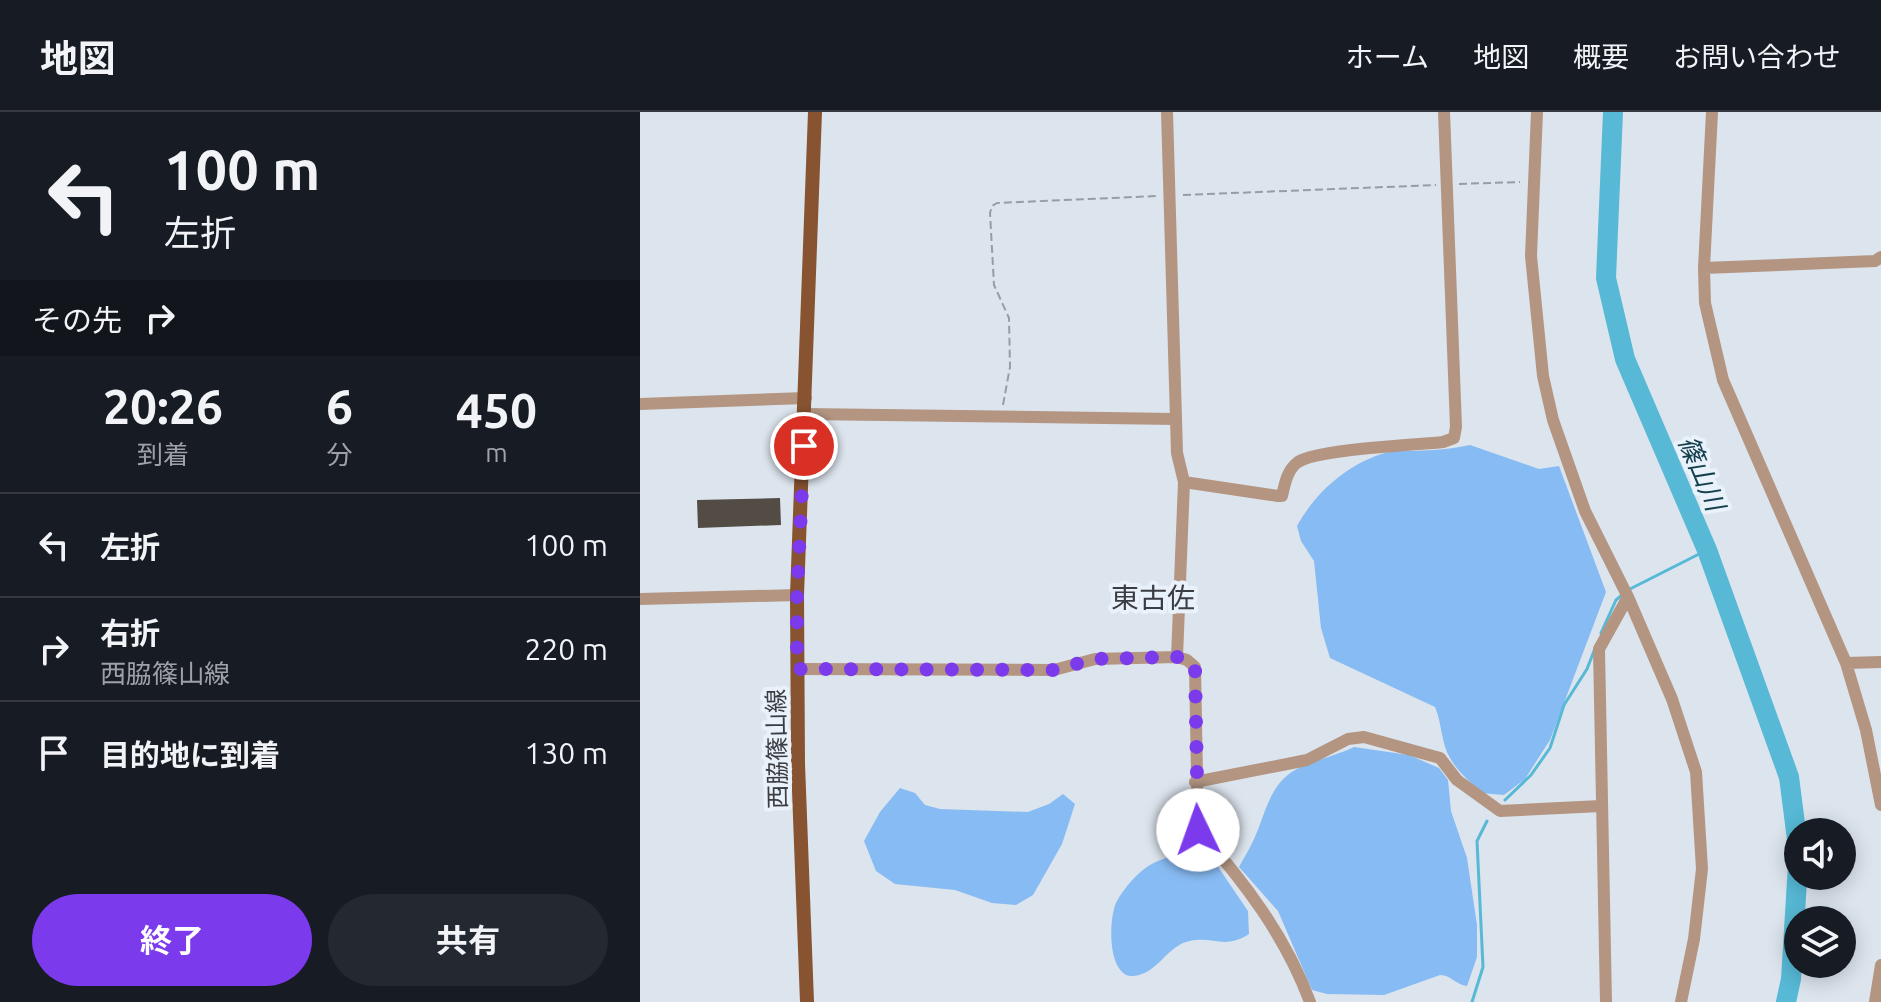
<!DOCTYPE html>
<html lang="ja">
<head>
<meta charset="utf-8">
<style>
  body { margin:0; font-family:Ubuntu,"Noto Sans JP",sans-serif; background:#242831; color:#f1f3f6; height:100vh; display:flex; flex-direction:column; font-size:30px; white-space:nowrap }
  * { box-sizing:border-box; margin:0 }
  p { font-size:26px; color:#9ea1a6 }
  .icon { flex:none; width:44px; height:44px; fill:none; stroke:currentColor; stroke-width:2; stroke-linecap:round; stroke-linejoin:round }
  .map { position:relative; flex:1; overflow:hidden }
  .side { display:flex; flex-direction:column; background:#171b24; width:640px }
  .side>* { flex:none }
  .banner { background:#171b24; color:#f1f3f6; overflow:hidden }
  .fabs { position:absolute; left:1144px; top:706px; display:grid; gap:16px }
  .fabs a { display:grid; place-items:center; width:72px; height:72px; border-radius:50%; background:#171b24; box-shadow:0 4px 20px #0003; font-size:40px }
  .pin { position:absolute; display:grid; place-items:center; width:68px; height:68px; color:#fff; margin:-34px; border:4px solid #fff; border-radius:50%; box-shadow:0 2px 8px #0007 }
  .me { position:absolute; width:88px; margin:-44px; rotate:357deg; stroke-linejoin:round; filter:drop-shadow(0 0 6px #0008) }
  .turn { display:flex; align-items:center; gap:28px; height:168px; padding:0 32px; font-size:36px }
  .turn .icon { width:104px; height:104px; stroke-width:2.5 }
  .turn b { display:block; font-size:56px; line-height:68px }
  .then { display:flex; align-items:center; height:76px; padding:0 32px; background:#0003; gap:16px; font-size:30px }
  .eta { display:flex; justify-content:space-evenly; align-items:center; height:136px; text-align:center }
  .eta b { font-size:48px; font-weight:700; line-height:56px }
  .action { display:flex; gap:16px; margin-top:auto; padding:16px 32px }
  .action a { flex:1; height:92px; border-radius:48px; background:#7c3aed; color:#fff; font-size:32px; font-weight:700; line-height:92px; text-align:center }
  .action a+a { background:#242831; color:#f1f3f6 }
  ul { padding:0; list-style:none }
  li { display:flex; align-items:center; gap:24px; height:104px; padding:0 32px; border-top:2px solid #363941 }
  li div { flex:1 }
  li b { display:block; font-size:30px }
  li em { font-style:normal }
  header { display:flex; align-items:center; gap:48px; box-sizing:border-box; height:112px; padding:0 40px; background:#171b24; border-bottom:2px solid #363941 }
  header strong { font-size:38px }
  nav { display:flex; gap:44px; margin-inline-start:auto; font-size:28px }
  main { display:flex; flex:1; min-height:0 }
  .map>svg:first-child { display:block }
  .green { fill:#87bbf3 }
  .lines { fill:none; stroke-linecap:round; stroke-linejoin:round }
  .stream { stroke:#57b9d6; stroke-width:3 }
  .river { stroke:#57b9d6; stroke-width:20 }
  .building { fill:#524c45 }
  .path { stroke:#979da4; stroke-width:2; stroke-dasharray:8 4; stroke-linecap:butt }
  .minor { stroke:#b39582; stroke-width:12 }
  .major { stroke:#875330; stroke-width:14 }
  .route { stroke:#7c3aed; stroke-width:14; stroke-dasharray:0 25.2 }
  .labels { text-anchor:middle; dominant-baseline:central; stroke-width:8; stroke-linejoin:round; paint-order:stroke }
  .street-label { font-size:24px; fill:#3a3d41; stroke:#e9f1fa }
  .water-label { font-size:26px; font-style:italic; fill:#14404d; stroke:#e9f1fa }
  .quarter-label { font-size:28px; fill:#3a3d41; stroke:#e9f1fa }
</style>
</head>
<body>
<header>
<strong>地図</strong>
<nav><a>ホーム</a><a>地図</a><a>概要</a><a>お問い合わせ</a></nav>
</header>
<main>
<section class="side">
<div class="banner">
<div class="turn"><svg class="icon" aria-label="left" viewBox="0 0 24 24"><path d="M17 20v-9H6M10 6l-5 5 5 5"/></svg><div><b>100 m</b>左折</div></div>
<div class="then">その先<svg class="icon" aria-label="right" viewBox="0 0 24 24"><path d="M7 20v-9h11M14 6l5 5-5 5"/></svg></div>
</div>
<div class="eta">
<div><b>20:26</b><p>到着</p></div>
<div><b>6</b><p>分</p></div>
<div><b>450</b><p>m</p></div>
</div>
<ul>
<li><svg class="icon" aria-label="left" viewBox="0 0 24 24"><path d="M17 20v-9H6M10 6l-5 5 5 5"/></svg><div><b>左折</b></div><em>100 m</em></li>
<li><svg class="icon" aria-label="right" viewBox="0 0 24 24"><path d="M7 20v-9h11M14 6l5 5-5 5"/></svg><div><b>右折</b><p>西脇篠山線</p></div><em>220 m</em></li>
<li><svg class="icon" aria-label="arrive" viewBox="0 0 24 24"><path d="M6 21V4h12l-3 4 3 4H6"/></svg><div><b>目的地に到着</b></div><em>130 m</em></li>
</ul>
<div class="action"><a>終了</a><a>共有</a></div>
</section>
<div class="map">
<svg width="1241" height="890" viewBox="0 0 1241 890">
  <rect width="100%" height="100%" fill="#dce4ed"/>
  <path class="green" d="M830,333L899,357L919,354L966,480L910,628L885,667L864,683L840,681C831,670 817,659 810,646C801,631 802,611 795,595L690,546L681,516L674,449L661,429L657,414C675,381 707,352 745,341C754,338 766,339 775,339C794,338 812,337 830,333Z
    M714,635L769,643L799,656L808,668L811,699L827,746L837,813V845L827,874C816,873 811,863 800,863L744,883L687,882L672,878L638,799L599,755C604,746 610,736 614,727C626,701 629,673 655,658C670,649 696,644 714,635Z
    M260,676L275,681L285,693L300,697L388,700L409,692L423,682L435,692L422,732L393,783L376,793L352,791L315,778L255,772L236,759L224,729L240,700Z
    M544,729L576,752L608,799L609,822C584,838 574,824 550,829C527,833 517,863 493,864C467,865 468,805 477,789C484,776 498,760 510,753C526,744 535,747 544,729Z"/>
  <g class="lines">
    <path class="stream" d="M988,478L1067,438
      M961,521L976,488L982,483
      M865,688L891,663L910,636L924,593L947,557L954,539
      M832,890L843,855L837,729L847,709"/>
    <path class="river" d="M973,0L966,166L985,247L1067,438L1149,665L1158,735
      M1146,890L1151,867L1158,752"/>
  </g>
  <path class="building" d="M140,386L141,413L58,416L57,388Z"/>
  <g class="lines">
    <path class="path" d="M819,72L880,70
      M543,83L796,73
      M363,293L370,255L369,206L354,173L350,101L352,94L357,91L517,84"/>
    <path class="minor" d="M527,0L537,341L544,370L537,545
      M897,0L891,144L903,264L913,308L945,399L988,485L1032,587L1056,660L1062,757L1054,827L1041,890
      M1072,0L1064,156L1065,191L1083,268L1206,551L1226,618L1241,693
      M1064,156L1235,149L1241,145
      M0,292L166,286
      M165,302L536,307
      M544,370L638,384H642C645,371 647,358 658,350C677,337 775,333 803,330L814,326L816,315L804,0
      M0,487L157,483
      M1206,551L1241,550
      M157,557L414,558L455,547L537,545L547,548L555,555L558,718C604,769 646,825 670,890
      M555,670L667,648L708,627L724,625L800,646L817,668L860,699L961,694
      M966,890L959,537L988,485
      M1235,890L1241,853"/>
    <path class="major" d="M167,890L158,652L157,483L175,0"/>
  </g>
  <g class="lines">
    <path class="route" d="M164,334L157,483V557L414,558L455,547L537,545L547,548L555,555L558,718"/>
  </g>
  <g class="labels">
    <g class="street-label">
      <text transform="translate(137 637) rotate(-91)">西脇篠山線</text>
    </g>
    <g class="water-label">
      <text transform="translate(1062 361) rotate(67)">篠山川</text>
    </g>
    <g class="quarter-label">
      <text x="513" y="485">東古佐</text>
    </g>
  </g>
</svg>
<div class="fabs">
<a><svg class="icon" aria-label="sound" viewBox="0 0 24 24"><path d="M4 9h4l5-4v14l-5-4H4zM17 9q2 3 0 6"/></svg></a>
<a><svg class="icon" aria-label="layers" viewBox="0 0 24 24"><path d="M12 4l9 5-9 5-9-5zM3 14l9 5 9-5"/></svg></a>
</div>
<div class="pin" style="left:164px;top:334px;background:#d93025"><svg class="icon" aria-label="arrive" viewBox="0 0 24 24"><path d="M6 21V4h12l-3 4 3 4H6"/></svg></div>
<svg class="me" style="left:558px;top:718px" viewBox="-20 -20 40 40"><circle r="19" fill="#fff"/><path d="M0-13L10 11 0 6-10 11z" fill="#7c3aed"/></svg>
</div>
</main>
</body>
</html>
